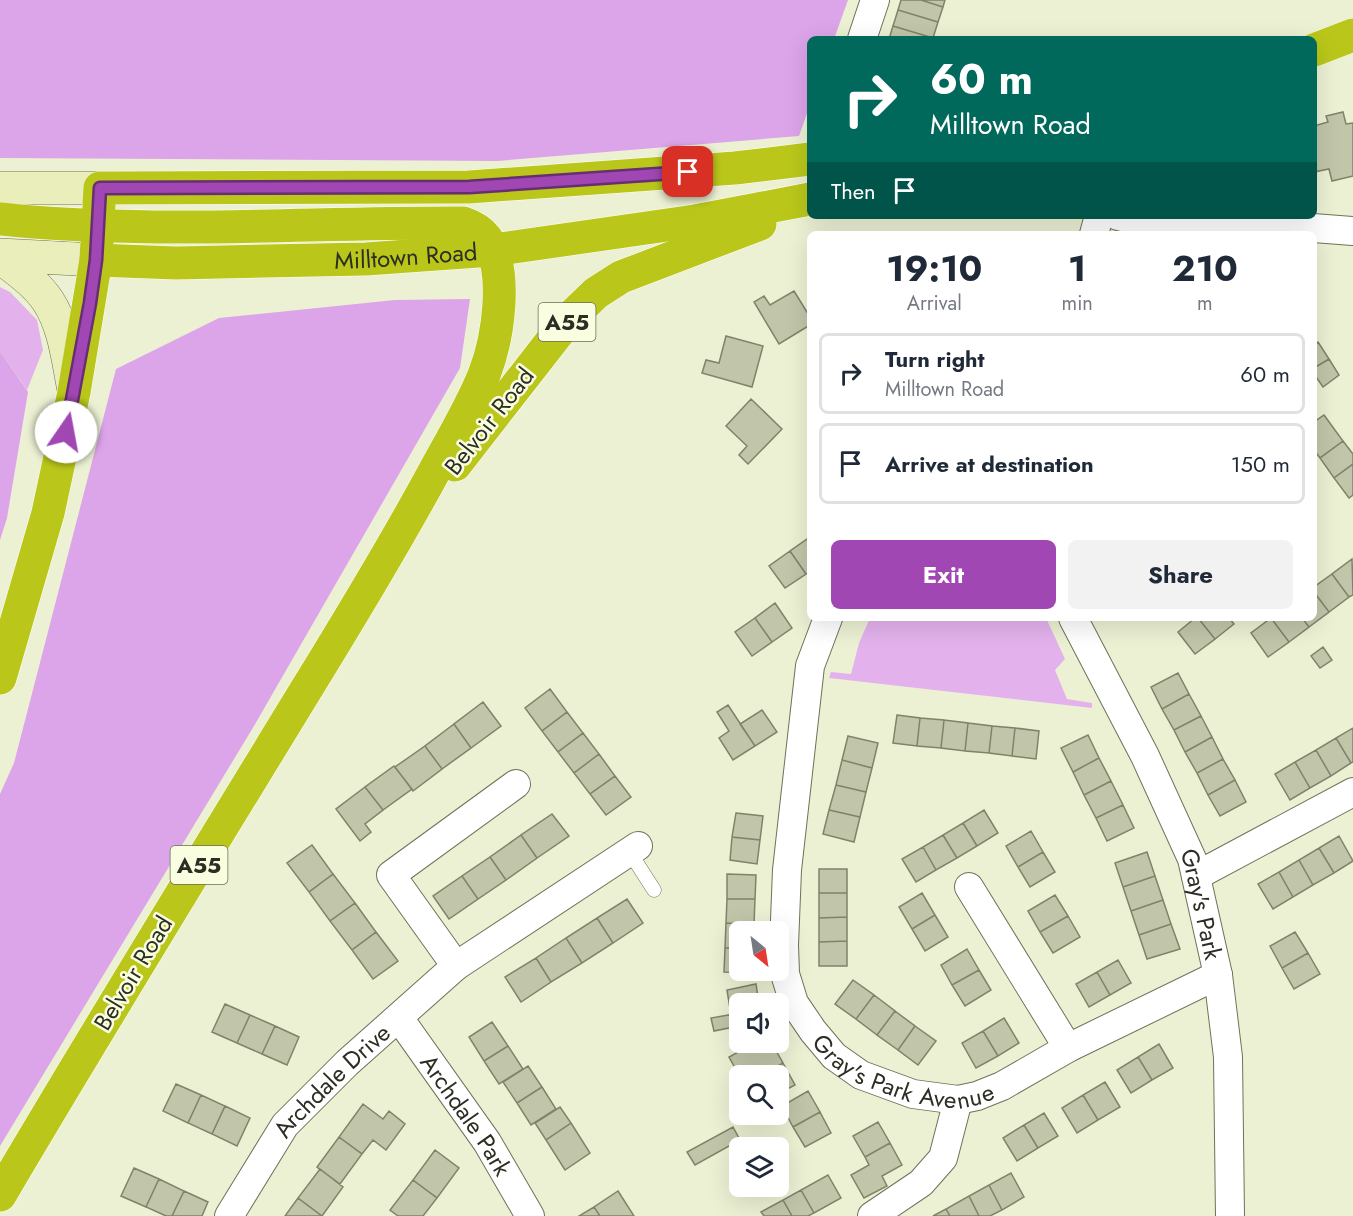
<!DOCTYPE html>
<html lang="en">
<head>
<meta charset="utf-8">
<style>
  body { margin:0; font-family:Jost,sans-serif; background:#f2f2f3; color:#1f2937; height:100vh; display:flex; flex-direction:column; font-size:22px; white-space:nowrap }
  * { box-sizing:border-box; margin:0 }
  p { font-size:20px; color:#747a83 }
  .icon { flex:none; width:33px; height:33px; fill:none; stroke:currentColor; stroke-width:2; stroke-linecap:round; stroke-linejoin:round }
  .map { position:relative; flex:1; overflow:hidden }
  .panel { position:absolute; left:807px; top:231px; width:510px; height:390px; display:flex; flex-direction:column; background:#fff; border-radius:9px; box-shadow:0 6px 24px #0002 }
  .panel>* { flex:none }
  .guide { position:absolute; left:807px; top:36px; width:510px; height:183px; border-radius:9px; box-shadow:0 6px 24px #0002; background:#00695c; color:#fff; overflow:hidden }
  .needle { width:39px; rotate:150deg }
  .tools { position:absolute; left:729px; top:921px; display:grid; gap:12px }
  .tools a { display:grid; place-items:center; width:60px; height:60px; border-radius:9px; background:#fff; box-shadow:0 6px 24px #0002; font-size:30px }
  .pin { position:absolute; display:grid; place-items:center; width:51px; height:51px; color:#fff; margin:-26px; border-radius:12px; box-shadow:0 3px 9px #0006 }
  .me { position:absolute; width:66px; margin:-33px; rotate:12deg; stroke-linejoin:round; filter:drop-shadow(0 0 4px #0008) }
  .turn { display:flex; align-items:center; gap:21px; height:126px; padding:0 24px; font-size:27px }
  .turn .icon { width:78px; height:78px; stroke-width:2.5 }
  .turn b { display:block; font-size:42px; line-height:51px }
  .then { display:flex; align-items:center; height:57px; padding:0 24px; background:#0003; gap:12px; font-size:22px }
  .eta { display:flex; justify-content:space-evenly; align-items:center; height:102px; text-align:center }
  .eta b { font-size:36px; font-weight:700; line-height:42px }
  .cta { display:flex; gap:12px; margin-top:auto; padding:12px 24px }
  .cta a { flex:1; height:69px; border-radius:9px; background:#a047b3; color:#fff; font-size:24px; font-weight:700; line-height:69px; text-align:center }
  .cta a+a { background:#f2f2f3; color:#1f2937 }
  ul { padding:0; list-style:none }
  li { display:flex; align-items:center; gap:18px; height:81px; margin:0 12px 9px; padding:0 12px; border:3px solid #e0e1e3; border-radius:9px }
  li div { flex:1 }
  li b { display:block; font-size:22px }
  li em { font-style:normal }
  .map>svg:first-child { display:block }
  .green { fill:#e3b2ed }
  .forest { fill:#dca4e9 }
  .building { fill:#c1c6aa; stroke:#7f8369; stroke-width:1.5 }
  .lines { fill:none; stroke-linecap:round; stroke-linejoin:round }
  .lane-casing { stroke:#6e7259; stroke-width:15 }
  .street-casing { stroke:#6e7259; stroke-width:30 }
  .secondary-casing { stroke:#6e7259; stroke-width:34 }
  .highway-casing { stroke:#fff; stroke-width:34 }
  .lane { stroke:#fff; stroke-width:14 }
  .street { stroke:#fff; stroke-width:28 }
  .secondary { stroke:#eaeeba; stroke-width:33 }
  .highway { stroke:#bac71a; stroke-width:33 }
  .route-casing { stroke:#682e74; stroke-width:15 }
  .route { stroke:#a047b3; stroke-width:10 }
  .labels { text-anchor:middle; dominant-baseline:central; stroke-width:5; stroke-linejoin:round; paint-order:stroke }
  .shield { fill:#fafee1; stroke:#6a6c5c; stroke-width:1.5 }
  .shield-label { font-size:22px; font-weight:bold; fill:#2d2e23 }
  .street-label { font-size:24px; fill:#2d2e23; stroke:#fafee1 }
</style>
</head>
<body>
<div class="map">
<svg width="1353" height="1216" viewBox="0 0 1353 1216">
  <rect width="100%" height="100%" fill="#ecf1d4"/>
  <path class="green" d="M0,287L10,292L37,320L43,350L27,390L0,351Z
    M870,618H1046L1065,659L1055,670L1067,699L1092,703V708L829,678L831,672L851,674L859,643Z"/>
  <path class="forest" d="M0,0H848L834,39H810V105L799,136L497,161L0,158Z
    M470,299L460,368L254,726L0,1146V794L14,763L116,369L219,318L395,300Z
    M0,351L28,392L7,518L0,540Z"/>
  <path class="building" d="M901,0H921L943,7L938,22L898,10Z
    M921,0H945L943,7Z
    M898,10L938,22L933,38L893,26Z
    M893,26L933,38V39H889Z
    M1343,112L1346,124L1353,123V176L1332,181L1329,169L1314,172V126L1328,122L1326,116Z
    M794,291L810,317V325L779,344L754,302L764,296L770,305Z
    M726,336L763,346L752,387L702,373L706,360L719,363Z
    M1318,342L1329,359L1314,368V345Z
    M1329,359L1339,375L1323,387L1314,374V368Z
    M751,399L782,429L748,464L739,455L747,446L726,426Z
    M1324,415L1343,441L1320,458L1317,454L1314,456V422Z
    M1343,441L1353,454V464L1334,478L1320,458Z
    M1353,464V495L1349,498L1334,478Z
    M810,537V571L806,574L790,551Z
    M790,551L806,574L785,588L769,566Z
    M1352,559L1353,595L1349,597L1332,574Z
    M1332,574L1349,597L1329,612L1314,592V587Z
    M1314,592L1329,612L1309,627L1302,618H1314Z
    M775,603L792,628L772,642L755,618Z
    M755,618L772,642L752,656L735,632Z
    M1195,618H1198L1215,639L1195,654L1178,632Z
    M1198,618H1229L1234,624L1215,639Z
    M1271,618L1289,642L1268,657L1251,633Z
    M1271,618H1302L1309,627L1289,642Z
    M1323,647L1332,660L1320,668L1311,656Z
    M1178,673L1189,694L1162,709L1151,687Z
    M550,689L567,712L542,731L525,708Z
    M1189,694L1201,716L1174,730L1162,709Z
    M483,702L501,726L471,748L454,724Z
    M728,705L755,746L733,760L719,738L729,731L717,712Z
    M762,710L777,732L755,746L740,724Z
    M567,712L583,733L558,752L542,731Z
    M897,715L920,718L917,746L893,743Z
    M1201,716L1212,737L1185,752L1174,730Z
    M920,718L944,720L941,748L917,746Z
    M944,720L968,723L965,751L941,748Z
    M968,723L992,726L989,753L965,751Z
    M454,724L471,748L442,769L425,746Z
    M992,726L1015,728L1012,756L989,753Z
    M1015,728L1039,731L1036,759L1012,756Z
    M1353,728V762L1351,763L1336,738Z
    M583,733L599,754L574,773L558,752Z
    M1088,735L1099,758L1073,772L1061,748Z
    M848,736L878,743L872,768L842,760Z
    M1212,737L1223,759L1197,773L1185,752Z
    M1336,738L1351,763L1331,776L1316,750Z
    M425,746L442,769L413,791L395,767Z
    M1316,750L1331,776L1310,788L1295,762Z
    M599,754L615,776L590,794L574,773Z
    M1099,758L1111,781L1084,795L1073,772Z
    M1223,759L1235,780L1208,795L1197,773Z
    M842,760L872,768L866,792L836,785Z
    M1295,762L1310,788L1290,800L1275,774Z
    M394,766L412,789L383,810L365,787Z
    M615,776L631,797L606,815L590,794Z
    M1235,780L1246,802L1220,816L1208,795Z
    M1111,781L1123,805L1096,818L1084,795Z
    M836,785L866,792L860,817L829,810Z
    M365,787L383,810L365,824L371,832L360,841L336,809Z
    M1123,805L1134,828L1107,841L1096,818Z
    M829,810L860,817L854,842L823,834Z
    M984,810L998,833L977,846L963,823Z
    M736,813L763,816L760,840L732,837Z
    M552,814L569,836L537,858L521,835Z
    M963,823L977,846L957,858L943,835Z
    M1031,831L1043,852L1018,867L1006,846Z
    M521,835L537,858L506,880L490,857Z
    M943,835L957,858L936,870L923,847Z
    M1339,836L1353,861L1334,873L1319,848Z
    M732,837L760,840L757,864L730,860Z
    M312,845L333,874L309,892L287,863Z
    M923,847L936,870L916,882L902,859Z
    M1319,848L1334,873L1313,885L1299,860Z
    M1043,852L1055,872L1030,887L1018,867Z
    M1147,852L1155,876L1123,887L1115,863Z
    M490,857L506,880L478,899L462,876Z
    M1299,860L1313,885L1293,897L1279,872Z
    M819,869H847V893H819Z
    M1279,872L1293,897L1273,909L1258,884Z
    M333,874L355,903L330,921L309,892Z
    M727,874L756,875L755,899H727Z
    M462,876L478,899L449,919L433,896Z
    M1155,876L1163,900L1131,911L1123,887Z
    M819,893H847V917L819,918Z
    M922,893L935,915L912,929L899,907Z
    M1055,895L1068,916L1040,932L1028,911Z
    M627,899L643,923L613,943L597,918Z
    M727,899H755L754,924L726,923Z
    M1163,900L1171,924L1139,935L1131,911Z
    M355,903L376,932L352,950L330,921Z
    M935,915L948,937L925,951L912,929Z
    M1068,916L1080,937L1053,953L1040,932Z
    M847,917V941L819,942V918Z
    M597,918L613,943L582,963L566,938Z
    M726,923L754,924V932H740V948H725Z
    M1171,924L1180,949L1147,959L1139,935Z
    M376,932L398,961L373,979L352,950Z
    M1295,932L1308,953L1282,968L1270,946Z
    M566,938L582,963L551,982L536,958Z
    M847,941V966H819V942Z
    M725,948H740V970H753V973L724,972Z
    M967,949L979,970L952,985L941,965Z
    M1308,953L1320,974L1294,989L1282,968Z
    M536,958L551,982L521,1002L505,977Z
    M1118,960L1131,983L1110,995L1097,972Z
    M979,970L991,990L965,1006L952,985Z
    M1097,972L1110,995L1089,1007L1076,984Z
    M853,980L874,995L856,1019L835,1004Z
    M756,984L759,1004H740V1013L731,1015L727,990Z
    M874,995L895,1011L877,1035L856,1019Z
    M225,1004L250,1015L237,1043L212,1032Z
    M895,1011L915,1026L898,1050L877,1035Z
    M740,1013V1039H736L734,1027L714,1031L711,1018Z
    M250,1015L275,1026L262,1054L237,1043Z
    M1004,1018L1019,1043L998,1056L983,1031Z
    M492,1022L508,1046L484,1061L469,1037Z
    M275,1026L299,1037L287,1065L262,1054Z
    M915,1026L936,1041L918,1065L898,1050Z
    M983,1031L998,1056L976,1068L962,1043Z
    M769,1042H771L783,1063L761,1076H756L752,1068L739,1075L729,1057L751,1045L754,1051Z
    M1159,1044L1173,1068L1152,1080L1138,1057Z
    M508,1046L523,1069L499,1084L484,1061Z
    M1138,1057L1152,1080L1131,1093L1117,1070Z
    M783,1063L795,1085L778,1094V1076H761Z
    M528,1066L542,1087L517,1103L503,1082Z
    M1105,1082L1120,1107L1098,1120L1083,1095Z
    M176,1084L201,1095L188,1123L163,1111Z
    M542,1087L556,1109L531,1125L517,1103Z
    M808,1091L820,1112L793,1127L782,1106Z
    M201,1095L225,1106L212,1134L188,1123Z
    M1083,1095L1098,1120L1077,1133L1062,1108Z
    M363,1104L383,1119L389,1111L405,1124L386,1150L373,1140L362,1154L339,1137Z
    M225,1106L250,1118L237,1146L212,1134Z
    M560,1107L571,1123L546,1140L535,1123Z
    M820,1112L831,1133L805,1147L793,1127Z
    M1044,1113L1058,1136L1038,1148L1024,1125Z
    M878,1122L890,1143L865,1157L853,1136Z
    M571,1123L590,1153L565,1170L546,1140Z
    M1024,1125L1038,1148L1017,1161L1003,1138Z
    M733,1127L740,1140L695,1165L687,1152Z
    M339,1137L362,1154L340,1184L317,1167Z
    M890,1143L902,1165L882,1176L887,1186L864,1198L851,1175L869,1165L865,1157Z
    M435,1150L459,1168L437,1198L413,1180Z
    M134,1168L159,1179L146,1207L121,1196Z
    M320,1169L343,1187L322,1216L298,1198Z
    M1011,1173L1024,1197L1002,1210L989,1185Z
    M828,1175L841,1198L814,1213L801,1190Z
    M159,1179L184,1191L172,1216H166L146,1207Z
    M413,1180L437,1198L423,1216H398L390,1210Z
    M989,1185L1002,1210L990,1216H979L969,1196Z
    M801,1190L814,1213L808,1216H792L783,1200Z
    M184,1191L208,1202L202,1216H172Z
    M618,1191L634,1216H600L594,1207Z
    M969,1196L979,1216H950L946,1209Z
    M298,1198L322,1216H285Z
    M783,1200L792,1216H764L761,1212Z
    M594,1207L600,1216H579Z
    M946,1209L950,1216H933Z"/>
  <g class="lines">
    <g class="lane-casing">
      <path id="lane" d="M629,851L654,890"/>
    </g>
    <g class="street-casing">
      <g id="street">
        <path d="M862,39L875,0"/>
        <path d="M1118,216L1146,223L1287,226L1353,231"/>
        <path d="M1094,234L1099,216"/>
        <path id="s1" d="M828,618L810,666L787,870L784,945L785,974L794,1003L813,1031L834,1056L861,1075L913,1094L958,1100L977,1096L1002,1086L1068,1048L1218,975"/>
        <path id="s2" d="M1073,618L1145,756L1192,859L1218,975L1228,1057L1230,1216"/>
        <path d="M1196,876L1353,792"/>
        <path d="M969,887L1068,1048"/>
        <path d="M456,966L391,875L516,784"/>
        <path id="s3" d="M399,1018L487,1142L530,1216"/>
        <path id="s4" d="M229,1216L285,1125L347,1063L456,966L638,846"/>
        <path d="M872,1216L921,1183L943,1158L958,1100"/>
      </g>
    </g>
    <g class="secondary-casing">
      <path id="secondary" d="M0,188H100
        M0,255L96,260
        M0,257C17,270 36,283 48,301C65,327 68,361 74,390"/>
    </g>
    <g class="highway-casing">
      <g id="highway">
        <path d="M1314,50L1353,35"/>
        <path d="M0,219C153,235 309,222 463,223C472,226 480,230 486,238C509,270 498,339 484,375C471,407 452,439 435,470C394,546 349,620 304,693C202,860 99,1027 0,1195"/>
        <path id="s5" d="M96,260L176,263L366,259L493,250L695,221L810,199"/>
        <path d="M455,465L568,320L596,293L621,277L760,224"/>
        <path d="M0,678L48,513L74,392L96,260L100,188L469,187L735,168L810,159"/>
      </g>
    </g>
    <use href="#lane" class="lane"/>
    <use href="#street" class="street"/>
    <use href="#secondary" class="secondary"/>
    <use href="#highway" class="highway"/>
  </g>
  <g class="lines">
    <g class="route-casing">
      <path id="route" d="M66,432L90,303L96,260L100,188L469,187L688,172"/>
    </g>
    <use href="#route" class="route"/>
  </g>
  <g class="labels">
    <g class="shield">
      <rect x="538.5" y="303" width="57" height="38" rx="4.5"/>
      <rect x="170.5" y="846" width="57" height="38" rx="4.5"/>
    </g>
    <g class="shield-label">
      <text x="567" y="322">A55</text>
      <text x="199" y="865">A55</text>
    </g>
    <g class="street-label">
      <text stroke="none"><textPath href="#s5" startOffset="310">Milltown Road</textPath></text>
      <text transform="translate(489 421) rotate(-52)">Belvoir Road</text>
      <text stroke="none"><textPath href="#s2" startOffset="315">Gray's Park</textPath></text>
      <text transform="translate(133 973) rotate(-59)">Belvoir Road</text>
      <text stroke="none"><textPath href="#s1" startOffset="530">Gray's Park Avenue</textPath></text>
      <text stroke="none"><textPath href="#s4" startOffset="171">Archdale Drive</textPath></text>
      <text stroke="none"><textPath href="#s3" startOffset="118">Archdale Park</textPath></text>
    </g>
  </g>
</svg>
<div class="tools">
<a><svg class="needle" viewBox="-14 -14 28 28"><path d="M0-13l5 13h-10z" fill="#e53935"/><path d="M0 13l5-13h-10z" fill="#747a83"/></svg></a>
<a><svg class="icon" aria-label="sound" viewBox="0 0 24 24"><path d="M4 9h4l5-4v14l-5-4H4zM17 9q2 3 0 6"/></svg></a>
<a><svg class="icon" aria-label="search" viewBox="0 0 24 24"><circle cx="10" cy="10" r="6"/><path d="M15 15l6 6"/></svg></a>
<a><svg class="icon" aria-label="layers" viewBox="0 0 24 24"><path d="M12 4l9 5-9 5-9-5zM3 14l9 5 9-5"/></svg></a>
</div>
<div class="pin" style="left:688px;top:172px;background:#d93025"><svg class="icon" aria-label="arrive" viewBox="0 0 24 24"><path d="M6 21V4h12l-3 4 3 4H6"/></svg></div>
<svg class="me" style="left:66px;top:432px" viewBox="-20 -20 40 40"><circle r="19" fill="#fff"/><path d="M0-13L10 11 0 6-10 11z" fill="#a047b3"/></svg>
<div class="guide">
<div class="turn"><svg class="icon" aria-label="right" viewBox="0 0 24 24"><path d="M7 20v-9h11M14 6l5 5-5 5"/></svg><div><b>60 m</b>Milltown Road</div></div>
<div class="then">Then<svg class="icon" aria-label="arrive" viewBox="0 0 24 24"><path d="M6 21V4h12l-3 4 3 4H6"/></svg></div>
</div>
<section class="panel">
<div class="eta">
<div><b>19:10</b><p>Arrival</p></div>
<div><b>1</b><p>min</p></div>
<div><b>210</b><p>m</p></div>
</div>
<ul>
<li><svg class="icon" aria-label="right" viewBox="0 0 24 24"><path d="M7 20v-9h11M14 6l5 5-5 5"/></svg><div><b>Turn right</b><p>Milltown Road</p></div><em>60 m</em></li>
<li><svg class="icon" aria-label="arrive" viewBox="0 0 24 24"><path d="M6 21V4h12l-3 4 3 4H6"/></svg><div><b>Arrive at destination</b></div><em>150 m</em></li>
</ul>
<div class="cta"><a>Exit</a><a>Share</a></div>
</section>
</div>
</body>
</html>
